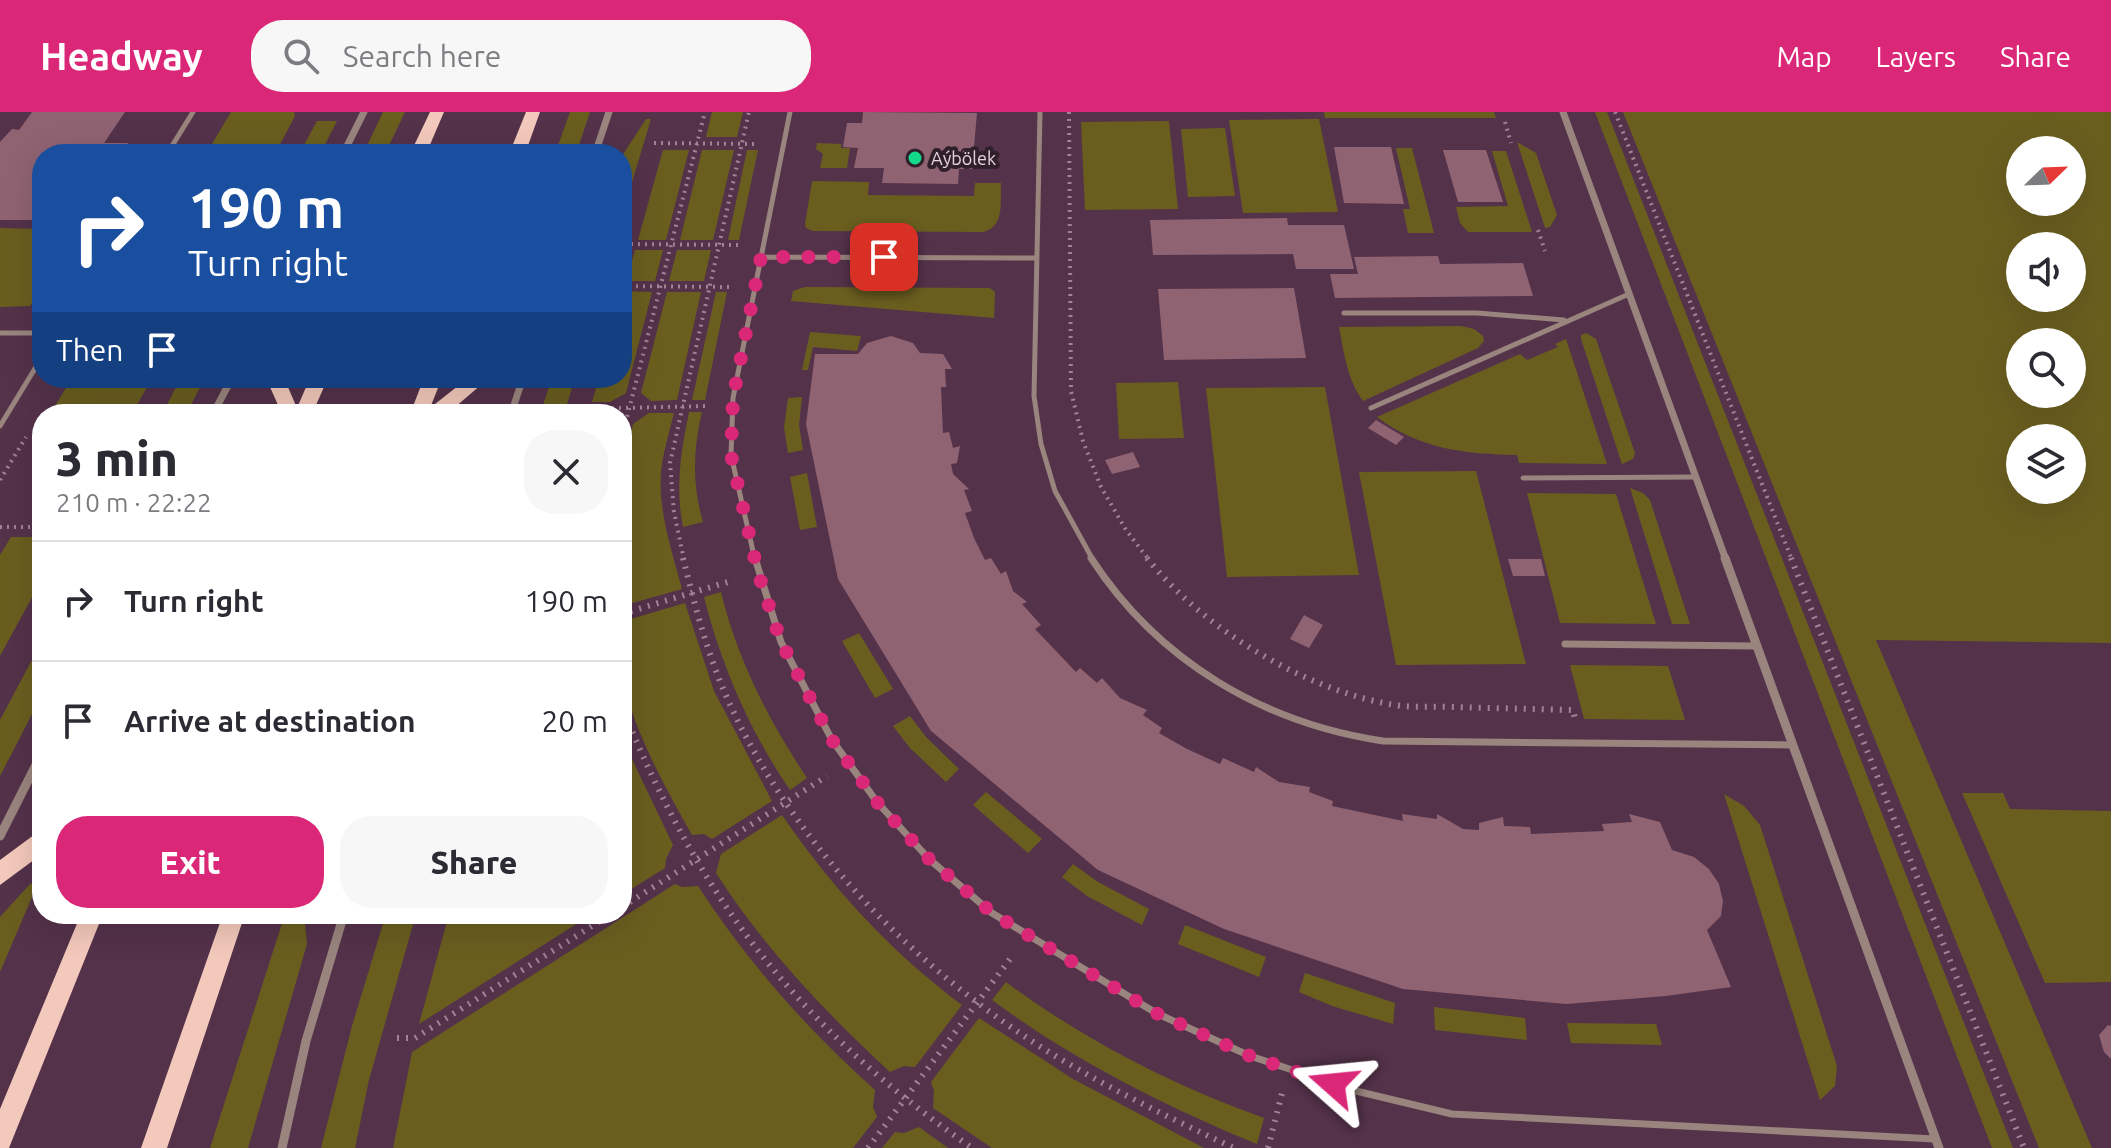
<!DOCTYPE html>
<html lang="en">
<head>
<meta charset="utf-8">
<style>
  body { margin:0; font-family:Ubuntu,sans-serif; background:#f7f7f7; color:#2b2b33; height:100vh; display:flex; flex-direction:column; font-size:30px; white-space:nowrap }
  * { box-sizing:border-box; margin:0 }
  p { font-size:26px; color:#7c7c81 }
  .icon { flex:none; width:44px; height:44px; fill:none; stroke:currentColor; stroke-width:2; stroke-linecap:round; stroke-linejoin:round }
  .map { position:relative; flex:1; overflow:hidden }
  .drawer { position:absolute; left:32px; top:292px; width:600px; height:520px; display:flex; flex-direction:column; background:#fff; border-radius:32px; box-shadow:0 8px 32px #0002 }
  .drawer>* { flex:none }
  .guide { position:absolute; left:32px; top:32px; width:600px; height:244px; border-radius:32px; box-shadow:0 8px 32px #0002; background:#1a4fa0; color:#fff; overflow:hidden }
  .needle { width:52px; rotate:67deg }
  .tools { position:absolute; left:2006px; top:24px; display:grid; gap:16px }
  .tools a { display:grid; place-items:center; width:80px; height:80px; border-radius:50%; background:#fff; box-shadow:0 8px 32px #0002; font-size:40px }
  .pin { position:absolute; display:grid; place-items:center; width:68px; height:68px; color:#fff; margin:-34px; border-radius:16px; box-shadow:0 4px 12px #0006 }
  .me { position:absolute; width:88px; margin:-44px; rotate:288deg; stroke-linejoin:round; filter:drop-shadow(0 0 6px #0008) }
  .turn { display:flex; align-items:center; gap:28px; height:168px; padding:0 24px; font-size:36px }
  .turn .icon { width:104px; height:104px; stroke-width:2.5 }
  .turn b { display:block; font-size:56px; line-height:68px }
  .then { display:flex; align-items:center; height:76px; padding:0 24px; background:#0003; gap:16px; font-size:30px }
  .round { display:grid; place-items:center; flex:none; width:84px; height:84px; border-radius:32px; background:#f7f7f7 }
  .overview { display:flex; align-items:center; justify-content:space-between; height:136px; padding:0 24px }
  h1 { font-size:48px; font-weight:800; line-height:60px }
  .primary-button { display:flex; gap:16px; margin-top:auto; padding:16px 24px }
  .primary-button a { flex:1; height:92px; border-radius:32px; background:#db2777; color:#fff; font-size:32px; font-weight:800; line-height:92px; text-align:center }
  .primary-button a+a { background:#f7f7f7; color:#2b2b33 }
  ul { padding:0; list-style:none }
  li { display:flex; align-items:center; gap:24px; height:120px; padding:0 24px; border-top:2px solid #e1e1e2 }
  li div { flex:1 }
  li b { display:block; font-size:30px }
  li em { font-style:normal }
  header { display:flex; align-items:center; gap:48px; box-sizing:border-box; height:112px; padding:0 40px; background:#db2777; color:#fff }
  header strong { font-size:38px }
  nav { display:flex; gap:44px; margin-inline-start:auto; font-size:28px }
  .search { width:560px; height:72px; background:#f7f7f7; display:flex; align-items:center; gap:20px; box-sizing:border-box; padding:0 28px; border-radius:32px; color:#7c7c81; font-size:30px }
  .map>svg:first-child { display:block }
  .green { fill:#6a5e1f; fill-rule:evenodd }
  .building { fill:#906372 }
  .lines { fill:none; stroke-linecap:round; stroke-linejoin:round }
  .path-far1 { stroke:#9f8396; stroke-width:4; stroke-dasharray:2 5; stroke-linecap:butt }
  .path { stroke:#9f8396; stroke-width:6; stroke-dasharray:2 7; stroke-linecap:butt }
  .lane-far1 { stroke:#99857e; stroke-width:5 }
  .lane { stroke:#99857e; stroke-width:7 }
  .street-far1 { stroke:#99857e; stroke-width:7 }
  .street { stroke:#99857e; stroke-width:9 }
  .primary { fill:#f3c9bb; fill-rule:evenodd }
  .route { stroke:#db2777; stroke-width:14; stroke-dasharray:0 25.2 }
  .poi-dot { fill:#13d98a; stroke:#30202b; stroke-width:3 }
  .labels { text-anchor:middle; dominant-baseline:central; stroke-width:8; stroke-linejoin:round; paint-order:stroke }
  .far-poi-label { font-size:18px; fill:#e7d2e0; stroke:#30202b; text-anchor:start }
</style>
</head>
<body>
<header>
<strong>Headway</strong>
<div class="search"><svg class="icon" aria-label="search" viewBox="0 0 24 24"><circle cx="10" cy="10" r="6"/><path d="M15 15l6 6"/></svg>Search here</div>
<nav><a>Map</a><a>Layers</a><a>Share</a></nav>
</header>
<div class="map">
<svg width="2111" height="1036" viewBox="0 0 2111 1036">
  <rect width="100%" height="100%" fill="#54324a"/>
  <path class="green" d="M231,0H294L295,4L277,38L209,37Z
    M383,0H405L385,42H363Z
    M570,0H590L576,42H555Z
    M712,0H743L737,25H706Z
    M1324,0H1494L1496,6H1325Z
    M1595,0H1607L2013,1036H1992Z
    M1623,0H2111V531L1876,528L2092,1036H2039ZM2072,38V90H2020V38ZM2072,134V186H2020V134ZM2072,230V282H2020V230ZM2072,326V378H2020V326Z
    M646,7H651L630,77H622V44Z
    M1319,7L1338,100L1243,101L1229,8Z
    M317,9H337L320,42H299Z
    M1169,9L1178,97L1085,98L1081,10Z
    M1225,16L1235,84L1188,85L1181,17Z
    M1517,30L1536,41L1557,103L1550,115L1545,116Z
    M817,31L841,32V36H850L847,56H820L823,42L816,37Z
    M1396,36H1412L1434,121H1408L1403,97H1410Z
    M663,38H689L666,128H638Z
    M702,38H734L713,128H680Z
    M747,38H758L739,128H728Z
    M1492,39H1506L1532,120H1468L1460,111L1456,95L1508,94Z
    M812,69L869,70L868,83L974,84L975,71H1001C1000,90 1005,115 983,120L813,119L806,116L805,112Z
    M0,116L42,117V178L30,194L0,195Z
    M635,138H663L655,169H626Z
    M677,138H711L704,169H669Z
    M805,175L990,176L995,180L994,206L791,189L793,179Z
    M623,179L652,180L626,281L610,290H592L599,266H622Z
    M667,180H701L677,288L651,289L641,281Z
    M716,180H727L705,288H692Z
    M1461,214L1474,217L1483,224L1484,229L1478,236L1363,289C1347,267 1344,241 1339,215Z
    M810,220L861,224L857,239L813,235L808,258H802Z
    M1586,221L1596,227L1635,341L1633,347L1622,352L1581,227V223Z
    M1566,227L1607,352L1519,351L1517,343C1465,342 1419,337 1377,305L1520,242L1527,248L1558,235L1555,232Z
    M72,266H152L132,302H50Z
    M181,266H205L186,302H162Z
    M552,266H575L564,302H540Z
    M1178,270L1184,326L1119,327L1116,271Z
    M1325,275L1359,463L1227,465L1206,276Z
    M802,285L799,313L803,338L788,341L784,315L788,286Z
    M689,300H702C693,337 692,372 703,410L683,415C675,374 681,340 689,300Z
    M649,301H674C670,317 665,334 662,351C656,393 671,436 682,477L622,494V358L633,312Z
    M1476,359L1526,552L1396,553L1359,360Z
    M807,361L817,415L800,418L790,365Z
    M1630,376L1643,381L1650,388L1690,512H1672Z
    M1527,381L1616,382L1656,512L1560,511Z
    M11,425H42V467L0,544V443Z
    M721,480C737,547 769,609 807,666L790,678C750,620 721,553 704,485Z
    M685,491L714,579L772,689L712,727L704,722L692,723C662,669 604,571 624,509Z
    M859,521L893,577L875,586L842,529Z
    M42,529V583L0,664V608Z
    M1570,553L1668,554L1685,608L1584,607Z
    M910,604L926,625L959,657L946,670L910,636L893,614Z
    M622,626L673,733L666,747L665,756L622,783Z
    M986,680L1042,727L1028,741L973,693Z
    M1962,681H2003L2010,697L2111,699V870L2045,871Z
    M1724,682L1744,694L1760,713L1837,954L1835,974L1820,988Z
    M782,703C832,776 891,840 962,893L915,955L904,954L890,960C824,899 765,837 716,761L721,742Z
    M1073,752L1098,770L1149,797L1142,813L1087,784L1062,765Z
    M38,771L0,860V805L30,772Z
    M675,772L682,775L698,774C748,851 807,917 875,978L873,995L877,1005L853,1036H393L412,940Z
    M285,802H304L307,832L248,1036H210Z
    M386,802H416L369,968L355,1036H321L352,914Z
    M449,802H592L419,912Z
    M1185,813L1266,845L1259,865L1178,832Z
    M1305,861L1395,891L1393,912L1332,894L1299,880Z
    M1006,870C1084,928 1172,973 1264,1006L1257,1032C1165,994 1073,948 992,888Z
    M1434,895L1525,906L1527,928L1435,918Z
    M979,906L1073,967L1204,1036H992L933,996L934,979L931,970Z
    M1567,911L1656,912L1662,933L1571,931Z
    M919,1015L948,1036H882L895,1020L904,1021Z"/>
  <path class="building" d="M32,0H125L104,31H128L121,42H42V108H0V30L12,17L19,18Z
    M863,0L977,1L972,57H959L958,72L882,71L884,56H854L858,36L843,35L847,11H862Z
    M1334,35H1391L1404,92L1344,91Z
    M1443,38H1486L1503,90H1458Z
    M1287,106L1288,113H1344L1354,157H1296L1293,142L1153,143L1150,108Z
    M1438,144L1440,152L1523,151L1533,184L1335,186L1330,162H1358L1354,145Z
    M1294,176L1306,246L1164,248L1158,177Z
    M891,224L913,231L920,241L943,242L952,257H945L946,275H941L943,321L949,320L953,336L960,334L957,351L951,352L953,362L969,377L964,378L972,399L965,401L974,426L985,448L991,446L1001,462L1006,459L1013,479L1027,490L1022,492L1041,513L1035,517L1076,560L1080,556L1097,571L1102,566L1120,586L1147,598L1143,603L1162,616L1159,621L1187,637L1220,652L1223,646L1254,660L1256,655L1279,670L1310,675L1309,680L1333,689L1332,694L1403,709L1402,702L1437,707V702L1463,717L1479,718V711L1503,705L1504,714L1530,715L1531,722L1604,719L1602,712L1632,710L1629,702L1660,710L1672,738L1694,745L1709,757L1719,772L1723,789L1721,804L1707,818L1731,875L1666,884L1566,892L1403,877L1224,817L1098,758L931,619L838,467L806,312L815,242H858L867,231Z
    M1376,308L1404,325L1396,333L1368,316Z
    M1133,340L1140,355L1112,362L1105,348Z
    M1508,447H1541L1545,464H1513Z
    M1304,503L1323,513L1309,536L1290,527Z
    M2108,913L2111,914V947L2104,940L2099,923Z"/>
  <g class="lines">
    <path class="path-far1" d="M1069,0L1071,279L1083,329L1101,375L1126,418L1149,448
      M1615,0L1792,448
      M1505,10L1511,31
      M654,31L759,32
      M1538,118L1545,139
      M624,132L738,133
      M622,174L730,175
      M577,297L708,294
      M622,325L705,0
      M0,368L26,325
      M0,415H42
      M684,448L674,400L670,351L749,0"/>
    <path class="path" d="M683,446C694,490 706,537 724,579C790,731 916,859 1057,945C1114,979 1174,1008 1234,1036
      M1147,446C1203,517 1306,579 1395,593C1414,596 1432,594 1451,595C1491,596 1532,597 1573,598L1575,607
      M1791,446L2024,1036
      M622,502L734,468
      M622,595C701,790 799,915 972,1036
      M622,795L827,664
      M397,926H415L611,802
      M868,1036L1013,843
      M1268,1036L1282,981"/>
    <path class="lane-far1" d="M1040,0L1034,284L1041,332L1055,379L1093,448
      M167,42L193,0
      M761,145L1037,146
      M1344,201H1477L1564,208
      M0,221H42
      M1371,296L1629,182
      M0,314L42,245
      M1523,366L1696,365
      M755,448L731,343L733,286L790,0"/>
    <path class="lane" d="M755,446L781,530L832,628L877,690L929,747L992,801L1156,901L1250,944L1356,979L1452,1002L1935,1027
      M1091,446C1158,549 1263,611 1383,629L1793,633
      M1565,532L1757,534"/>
    <path class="street-far1" d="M1563,0L1726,448
      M343,42L364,0
      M595,42L609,0
      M213,302L232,266
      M511,302L523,266"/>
    <path class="street" d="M1725,446L1939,1036
      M0,724L42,641
      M282,1036L306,929L344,802"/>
    <path class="primary" d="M430,0H444L426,42H410Z
      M526,0H540L525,42H509Z
      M266,266H284L297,296L310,266H328L312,302H282Z
      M424,266H442L430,296L468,266H489L447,302H410Z
      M42,717V742L0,773V748Z
      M81,802H103L9,1036H0V997Z
      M223,802H245L167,1036H141Z"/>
  </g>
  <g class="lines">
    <path class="route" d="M884,145H761L733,286L731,343L758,461L781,530L832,628L877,690L929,747L992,801L1156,901L1250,944L1333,972"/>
  </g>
  <circle class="poi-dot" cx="915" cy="46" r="8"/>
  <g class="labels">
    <g class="far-poi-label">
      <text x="931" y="46">Aýbölek</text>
    </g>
  </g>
</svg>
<div class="tools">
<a><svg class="needle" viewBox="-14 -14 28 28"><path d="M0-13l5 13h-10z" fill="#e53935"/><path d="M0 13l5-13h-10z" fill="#7c7c81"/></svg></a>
<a><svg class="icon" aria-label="sound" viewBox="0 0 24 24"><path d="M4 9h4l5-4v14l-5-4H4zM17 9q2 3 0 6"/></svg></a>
<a><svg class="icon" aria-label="search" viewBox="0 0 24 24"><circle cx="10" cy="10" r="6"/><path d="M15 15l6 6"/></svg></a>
<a><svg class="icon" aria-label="layers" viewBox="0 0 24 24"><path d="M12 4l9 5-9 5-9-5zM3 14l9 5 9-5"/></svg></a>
</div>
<div class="pin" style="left:884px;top:145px;background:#d93025"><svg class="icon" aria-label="arrive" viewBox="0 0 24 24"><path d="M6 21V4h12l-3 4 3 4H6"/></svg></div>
<svg class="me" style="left:1333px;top:972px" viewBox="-20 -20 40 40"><path d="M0-17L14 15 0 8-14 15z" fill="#db2777" stroke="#fff" stroke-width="4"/></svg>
<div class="guide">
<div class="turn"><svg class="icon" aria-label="right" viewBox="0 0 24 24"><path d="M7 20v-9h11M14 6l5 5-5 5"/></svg><div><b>190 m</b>Turn right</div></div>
<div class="then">Then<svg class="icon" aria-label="arrive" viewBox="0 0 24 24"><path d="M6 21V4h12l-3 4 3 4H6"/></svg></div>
</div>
<section class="drawer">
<div class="overview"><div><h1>3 min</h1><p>210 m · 22:22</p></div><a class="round"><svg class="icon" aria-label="close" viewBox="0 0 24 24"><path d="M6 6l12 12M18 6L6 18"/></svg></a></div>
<ul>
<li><svg class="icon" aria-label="right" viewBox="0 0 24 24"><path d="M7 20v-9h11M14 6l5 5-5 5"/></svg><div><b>Turn right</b></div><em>190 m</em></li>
<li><svg class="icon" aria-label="arrive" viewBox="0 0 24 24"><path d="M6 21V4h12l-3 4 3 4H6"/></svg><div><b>Arrive at destination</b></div><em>20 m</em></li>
</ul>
<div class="primary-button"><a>Exit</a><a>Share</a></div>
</section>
</div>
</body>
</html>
